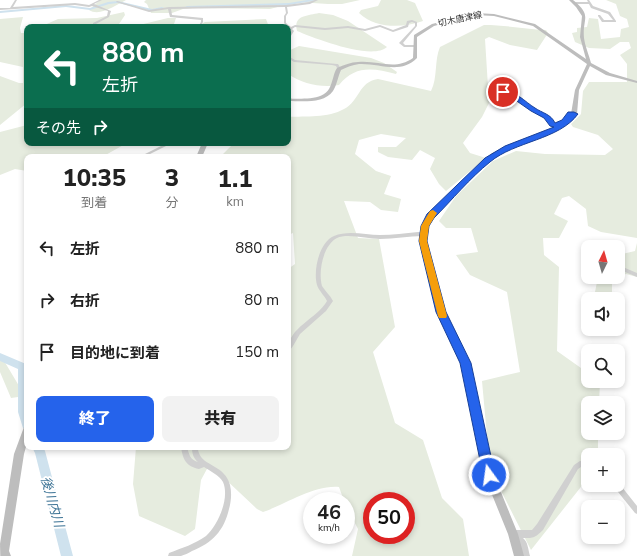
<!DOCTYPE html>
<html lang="ja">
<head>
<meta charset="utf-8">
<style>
  body { margin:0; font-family:"Nunito Sans","Noto Sans JP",sans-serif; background:#f2f2f2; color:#222; height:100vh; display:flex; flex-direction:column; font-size:15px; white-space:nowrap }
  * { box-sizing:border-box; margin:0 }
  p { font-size:13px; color:#767676 }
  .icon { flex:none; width:22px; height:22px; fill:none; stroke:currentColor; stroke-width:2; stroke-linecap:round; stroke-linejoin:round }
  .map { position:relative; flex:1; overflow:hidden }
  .drawer { position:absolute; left:24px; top:154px; width:267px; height:296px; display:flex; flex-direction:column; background:#fff; border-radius:8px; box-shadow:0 2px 6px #0003 }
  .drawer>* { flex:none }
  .top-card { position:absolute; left:24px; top:24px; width:267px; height:122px; border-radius:8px; box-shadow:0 2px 6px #0003; background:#0b6e4f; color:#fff; overflow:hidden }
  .needle { width:26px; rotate:5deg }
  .buttons { position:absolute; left:581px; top:240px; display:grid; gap:8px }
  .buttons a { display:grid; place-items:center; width:44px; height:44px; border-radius:8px; background:#fff; box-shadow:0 2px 6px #0003; font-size:20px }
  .speed { position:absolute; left:303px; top:492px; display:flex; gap:8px; font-size:20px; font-weight:700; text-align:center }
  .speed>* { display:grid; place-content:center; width:52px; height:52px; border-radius:50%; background:#fff; box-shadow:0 2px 6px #0003; line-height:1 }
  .speed small { font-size:10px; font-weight:400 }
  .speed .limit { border:6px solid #d22; background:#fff; color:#111 }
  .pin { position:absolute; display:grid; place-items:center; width:34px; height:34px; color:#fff; margin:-17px; border:2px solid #fff; border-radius:50%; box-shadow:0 1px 4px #0007 }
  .me { position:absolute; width:44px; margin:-22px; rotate:346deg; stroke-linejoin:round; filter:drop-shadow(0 0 3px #0008) }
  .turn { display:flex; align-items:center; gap:14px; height:84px; padding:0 12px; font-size:18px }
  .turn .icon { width:52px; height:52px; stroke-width:2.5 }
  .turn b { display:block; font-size:28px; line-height:34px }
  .then { display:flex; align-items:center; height:38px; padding:0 12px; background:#0003; gap:8px; font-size:15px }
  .eta { display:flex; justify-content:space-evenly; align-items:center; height:68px; text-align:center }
  .eta b { font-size:24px; font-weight:800; line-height:28px }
  .cta { display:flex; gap:8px; margin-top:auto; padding:8px 12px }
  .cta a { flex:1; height:46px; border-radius:8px; background:#2563eb; color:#fff; font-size:16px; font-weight:800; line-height:46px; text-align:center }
  .cta a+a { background:#f2f2f2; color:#222 }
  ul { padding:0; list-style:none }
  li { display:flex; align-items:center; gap:12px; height:52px; padding:0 12px }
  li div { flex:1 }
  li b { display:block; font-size:15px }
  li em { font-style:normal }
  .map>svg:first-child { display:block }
  .green { fill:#e6ecdf; fill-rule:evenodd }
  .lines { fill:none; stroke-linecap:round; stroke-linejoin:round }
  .river { fill:#cfe2ee; fill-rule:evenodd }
  .street { fill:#d0d0d0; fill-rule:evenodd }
  .secondary { fill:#bdbdbd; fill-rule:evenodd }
  .route { fill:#2563eb; stroke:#184099 }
  .slow { fill:#f59e0b }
  .labels { text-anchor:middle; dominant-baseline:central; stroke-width:4; stroke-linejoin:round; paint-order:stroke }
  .far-street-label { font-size:9px; fill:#333; stroke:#fff }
  .near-water-label { font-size:13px; font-style:italic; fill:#3f7597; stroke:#fff }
</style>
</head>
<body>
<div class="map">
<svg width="637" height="556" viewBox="0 0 637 556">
  <rect width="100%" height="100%" fill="#fff"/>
  <path class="green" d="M100,0H126C116,5 100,17 89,10Z
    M146,0H360L342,4H328L297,2L270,9L193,8L183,9L172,13H151L147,4L144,2Z
    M381,0H407L415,3L423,21C403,28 376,29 359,13L361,10L378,6Z
    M606,0H637V238L601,232L588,226L586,209L569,196L562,198L554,214L568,221L559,238H543L544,255L559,267L557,351L588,373V381L600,382L599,403H588V433H598V455H588V478L531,550L490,469L482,381L520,372L507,292L470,275L456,255L478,252L471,228H446L439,221L456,196L493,161L516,151L545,154L605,155L613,149L598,135L573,127L571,124L581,114L583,91L589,82H627V64L620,55L631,48L629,42H620L610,49L589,48L575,42L572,33L577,32V28L587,27L589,18L598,19L601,39L620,37L621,29L629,27L627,19L620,16L616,4Z
    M124,12L125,15L117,27H40L58,19L97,18Z
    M319,13L333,15L348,21L387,47C372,61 314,38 297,31C293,15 307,16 319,13Z
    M23,17L20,28L21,33H27V103L0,125V76L19,83H23V67L0,62V19Z
    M168,18H176L173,27H131Z
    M266,19L269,27H196L205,22Z
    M484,25C505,25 525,29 546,30L548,33L537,50L510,45L489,37L485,39L489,103L482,117L463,143L470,153L486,158L446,191L439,184L430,169L435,158L420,150L412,160L388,157L378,152V147H396L406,138L381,134L359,140L355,154L376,171L391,176L384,194L401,199L398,212L381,210L370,202L344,201L358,238L379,239L395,327L373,352L395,423L423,440L442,498L463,519L469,556H352L358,529L346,506V501H344L339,487C313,485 287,504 263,512L257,509L223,477L208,467L201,480L195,529L185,536L139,516L133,484L136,447H288V269L295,264L293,233L288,235V157H220L234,143H288V117C306,116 328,118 344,109C360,101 358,82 378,79L431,91C438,77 434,61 440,47ZM372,501H406V535H372Z
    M299,46L371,58L384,63L397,72L396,74C373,68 355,65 339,85C321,88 303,84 288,74V51Z
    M27,125V143H127L102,157H27V171L15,169L0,175V132Z
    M637,243V277L626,274L618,277V255L635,251Z
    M598,277H618L612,280V299L594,297Z
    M0,354L25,396L11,398L0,372Z"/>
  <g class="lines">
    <path class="river" d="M307,0H318L289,5L187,8L185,7L187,6L289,3Z
      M118,1L152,9L162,7L164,8L152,11L118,3L109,4L90,10L66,7L0,13V11L66,5L90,8L108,2Z
      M0,353L26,364L27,366V430L23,428L18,412V369L0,361Z
      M32,447H43L45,451L73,556H61L35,453Z"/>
    <path class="street" d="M15,0H17L13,7L75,3L89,5L99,0H102L94,4L111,11L109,17L94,25H93V23L107,16L108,11L92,6L89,7L75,5L0,10V8H10Z
      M315,0H318L310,4L287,7L288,13L286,16V23L291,27L295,25L325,28L348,26L365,29L380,25L393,30L406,25L407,21L412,20L417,22V26L403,43L405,45H414L416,46L414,47H404L399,43L415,26V23L412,22L409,23L408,27L393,32L380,27L365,31L348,28L325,30L295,27L292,29L294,31L289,39H288V36L291,31L284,23V16L286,13L285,7L171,9L172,15L203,18V22L200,27H198L201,22V20L170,17L168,9L149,12L116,2L117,1L149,10L169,7L286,5L309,2Z
      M587,0H589L593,6L610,12L616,21V22H602L598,16V15H600L604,20H613L608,14L591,8L589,4H576L575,3L576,2H588Z
      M288,56L295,60L337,64H338L341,69L338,70L336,66L332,65L294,62L288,58Z
      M493,83L496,84L495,88L515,95L534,109L548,116L552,120L553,124C561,123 565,119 569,113H574L576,114L574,115H571C566,122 560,126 551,126L548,120L546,118L532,111L513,97L492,89Z
      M167,143H172L144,157H139Z
      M418,232H423L425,234L423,236C409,236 394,239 380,239C368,239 347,233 337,238C323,245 318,272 322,286C325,291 330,295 333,301L326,311L300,334L293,346L290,350H288C288,327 317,319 327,301C324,295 319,291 317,285C313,271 319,242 334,236C348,230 366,235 380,235C393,235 405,233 418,232Z
      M618,265L637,273V277L618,269Z
      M181,447H187C189,454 190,460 198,462C193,458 192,453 192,447H198C198,448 198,452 199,453C203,466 225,465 230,485C232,493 231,502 229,509C224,531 212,543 192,551C189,553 184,555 181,556C177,556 172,556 168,556L169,553C182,548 195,544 206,536C218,525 230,498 223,482C219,475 210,471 204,467L199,469C186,466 183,460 181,447Z
      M580,461L588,462V468L581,467L578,469L543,530C534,538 535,538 523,538C528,542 528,549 530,556H522C520,546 519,542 510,537L509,534L510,531L513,530H532L537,524L574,465Z
      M618,482L637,506V514L635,513L614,487L613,485H618Z
      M0,545L7,548L8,551L5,556H0Z"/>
    <path class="secondary" d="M569,0H573C593,16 582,18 584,38C585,46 589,55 591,63L610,73L637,81V83L606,75L590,66L579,90L577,114L572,121L547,136L509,149L496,155L439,209L428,226L426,241L428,254L445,312L469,363L494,475L518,534L524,556H514L508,534L484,475L461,363L437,312L422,254L420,241L422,226L435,207L492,153L505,147L543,134L568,119L571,114L575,90L587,64L533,26L494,16L475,15L434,26L417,37V58C400,75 380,63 359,64C352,65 347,67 341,70C338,76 337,85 333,91C324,104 302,101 288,101V99C300,98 322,101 329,89C333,82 333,74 337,68C344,65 351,62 358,62C378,60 395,71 413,58L414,35L432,24L475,13L494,14L535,24L586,59L580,37L582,16L576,7Z
      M202,143H208L202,157H196Z
      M27,426V443L24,454L9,551L11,556H1L0,544L14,454L24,427Z"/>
  </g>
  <path class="route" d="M501,90C514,89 525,102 535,108C542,113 551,114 555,123L562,120L568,112H574L578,114C559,140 515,141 490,162C470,178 452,200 434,218L429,226L427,241L446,312L471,363L495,475L494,479L489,481L485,479L483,475L460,363L436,312L419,241L421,226L427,214L485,158L505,146L554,127L550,126L544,118L531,111L511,97L501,93Z"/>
  <path class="slow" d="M433,210L437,213L429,226L427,241L447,316L446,318H439L438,316L419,241L421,226L430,211Z"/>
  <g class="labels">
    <g class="far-street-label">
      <text transform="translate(460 19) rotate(-12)">切木唐津線</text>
    </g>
    <g class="near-water-label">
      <text transform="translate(52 502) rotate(74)">後川内川</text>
    </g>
  </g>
</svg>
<div class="buttons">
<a><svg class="needle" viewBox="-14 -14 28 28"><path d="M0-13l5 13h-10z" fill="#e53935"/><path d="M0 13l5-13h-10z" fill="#767676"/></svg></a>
<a><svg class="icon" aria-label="sound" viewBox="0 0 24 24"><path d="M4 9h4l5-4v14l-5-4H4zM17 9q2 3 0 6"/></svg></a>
<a><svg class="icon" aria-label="search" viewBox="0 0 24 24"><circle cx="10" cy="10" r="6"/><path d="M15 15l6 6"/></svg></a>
<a><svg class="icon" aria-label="layers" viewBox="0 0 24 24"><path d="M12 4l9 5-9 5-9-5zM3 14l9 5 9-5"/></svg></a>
<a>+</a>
<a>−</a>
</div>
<div class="speed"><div>46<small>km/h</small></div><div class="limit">50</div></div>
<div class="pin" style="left:503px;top:92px;background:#d93025"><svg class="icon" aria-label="arrive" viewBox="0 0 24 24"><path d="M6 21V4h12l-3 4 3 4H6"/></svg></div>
<svg class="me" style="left:489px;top:475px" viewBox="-20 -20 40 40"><circle r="17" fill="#2563eb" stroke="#fff" stroke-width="3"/><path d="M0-11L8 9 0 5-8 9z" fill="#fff"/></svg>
<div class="top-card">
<div class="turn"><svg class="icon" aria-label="left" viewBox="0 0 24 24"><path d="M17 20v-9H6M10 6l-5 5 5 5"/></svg><div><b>880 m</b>左折</div></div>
<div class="then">その先<svg class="icon" aria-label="right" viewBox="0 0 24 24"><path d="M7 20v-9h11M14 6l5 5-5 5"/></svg></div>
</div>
<section class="drawer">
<div class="eta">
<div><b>10:35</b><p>到着</p></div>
<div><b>3</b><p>分</p></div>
<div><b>1.1</b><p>km</p></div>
</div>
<ul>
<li><svg class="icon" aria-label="left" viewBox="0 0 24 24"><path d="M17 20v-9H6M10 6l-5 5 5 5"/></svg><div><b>左折</b></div><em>880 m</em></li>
<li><svg class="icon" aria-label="right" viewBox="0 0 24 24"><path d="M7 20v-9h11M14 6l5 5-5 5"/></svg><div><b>右折</b></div><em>80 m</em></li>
<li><svg class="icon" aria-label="arrive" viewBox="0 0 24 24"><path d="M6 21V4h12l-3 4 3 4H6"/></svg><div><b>目的地に到着</b></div><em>150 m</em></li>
</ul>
<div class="cta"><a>終了</a><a>共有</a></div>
</section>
</div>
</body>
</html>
